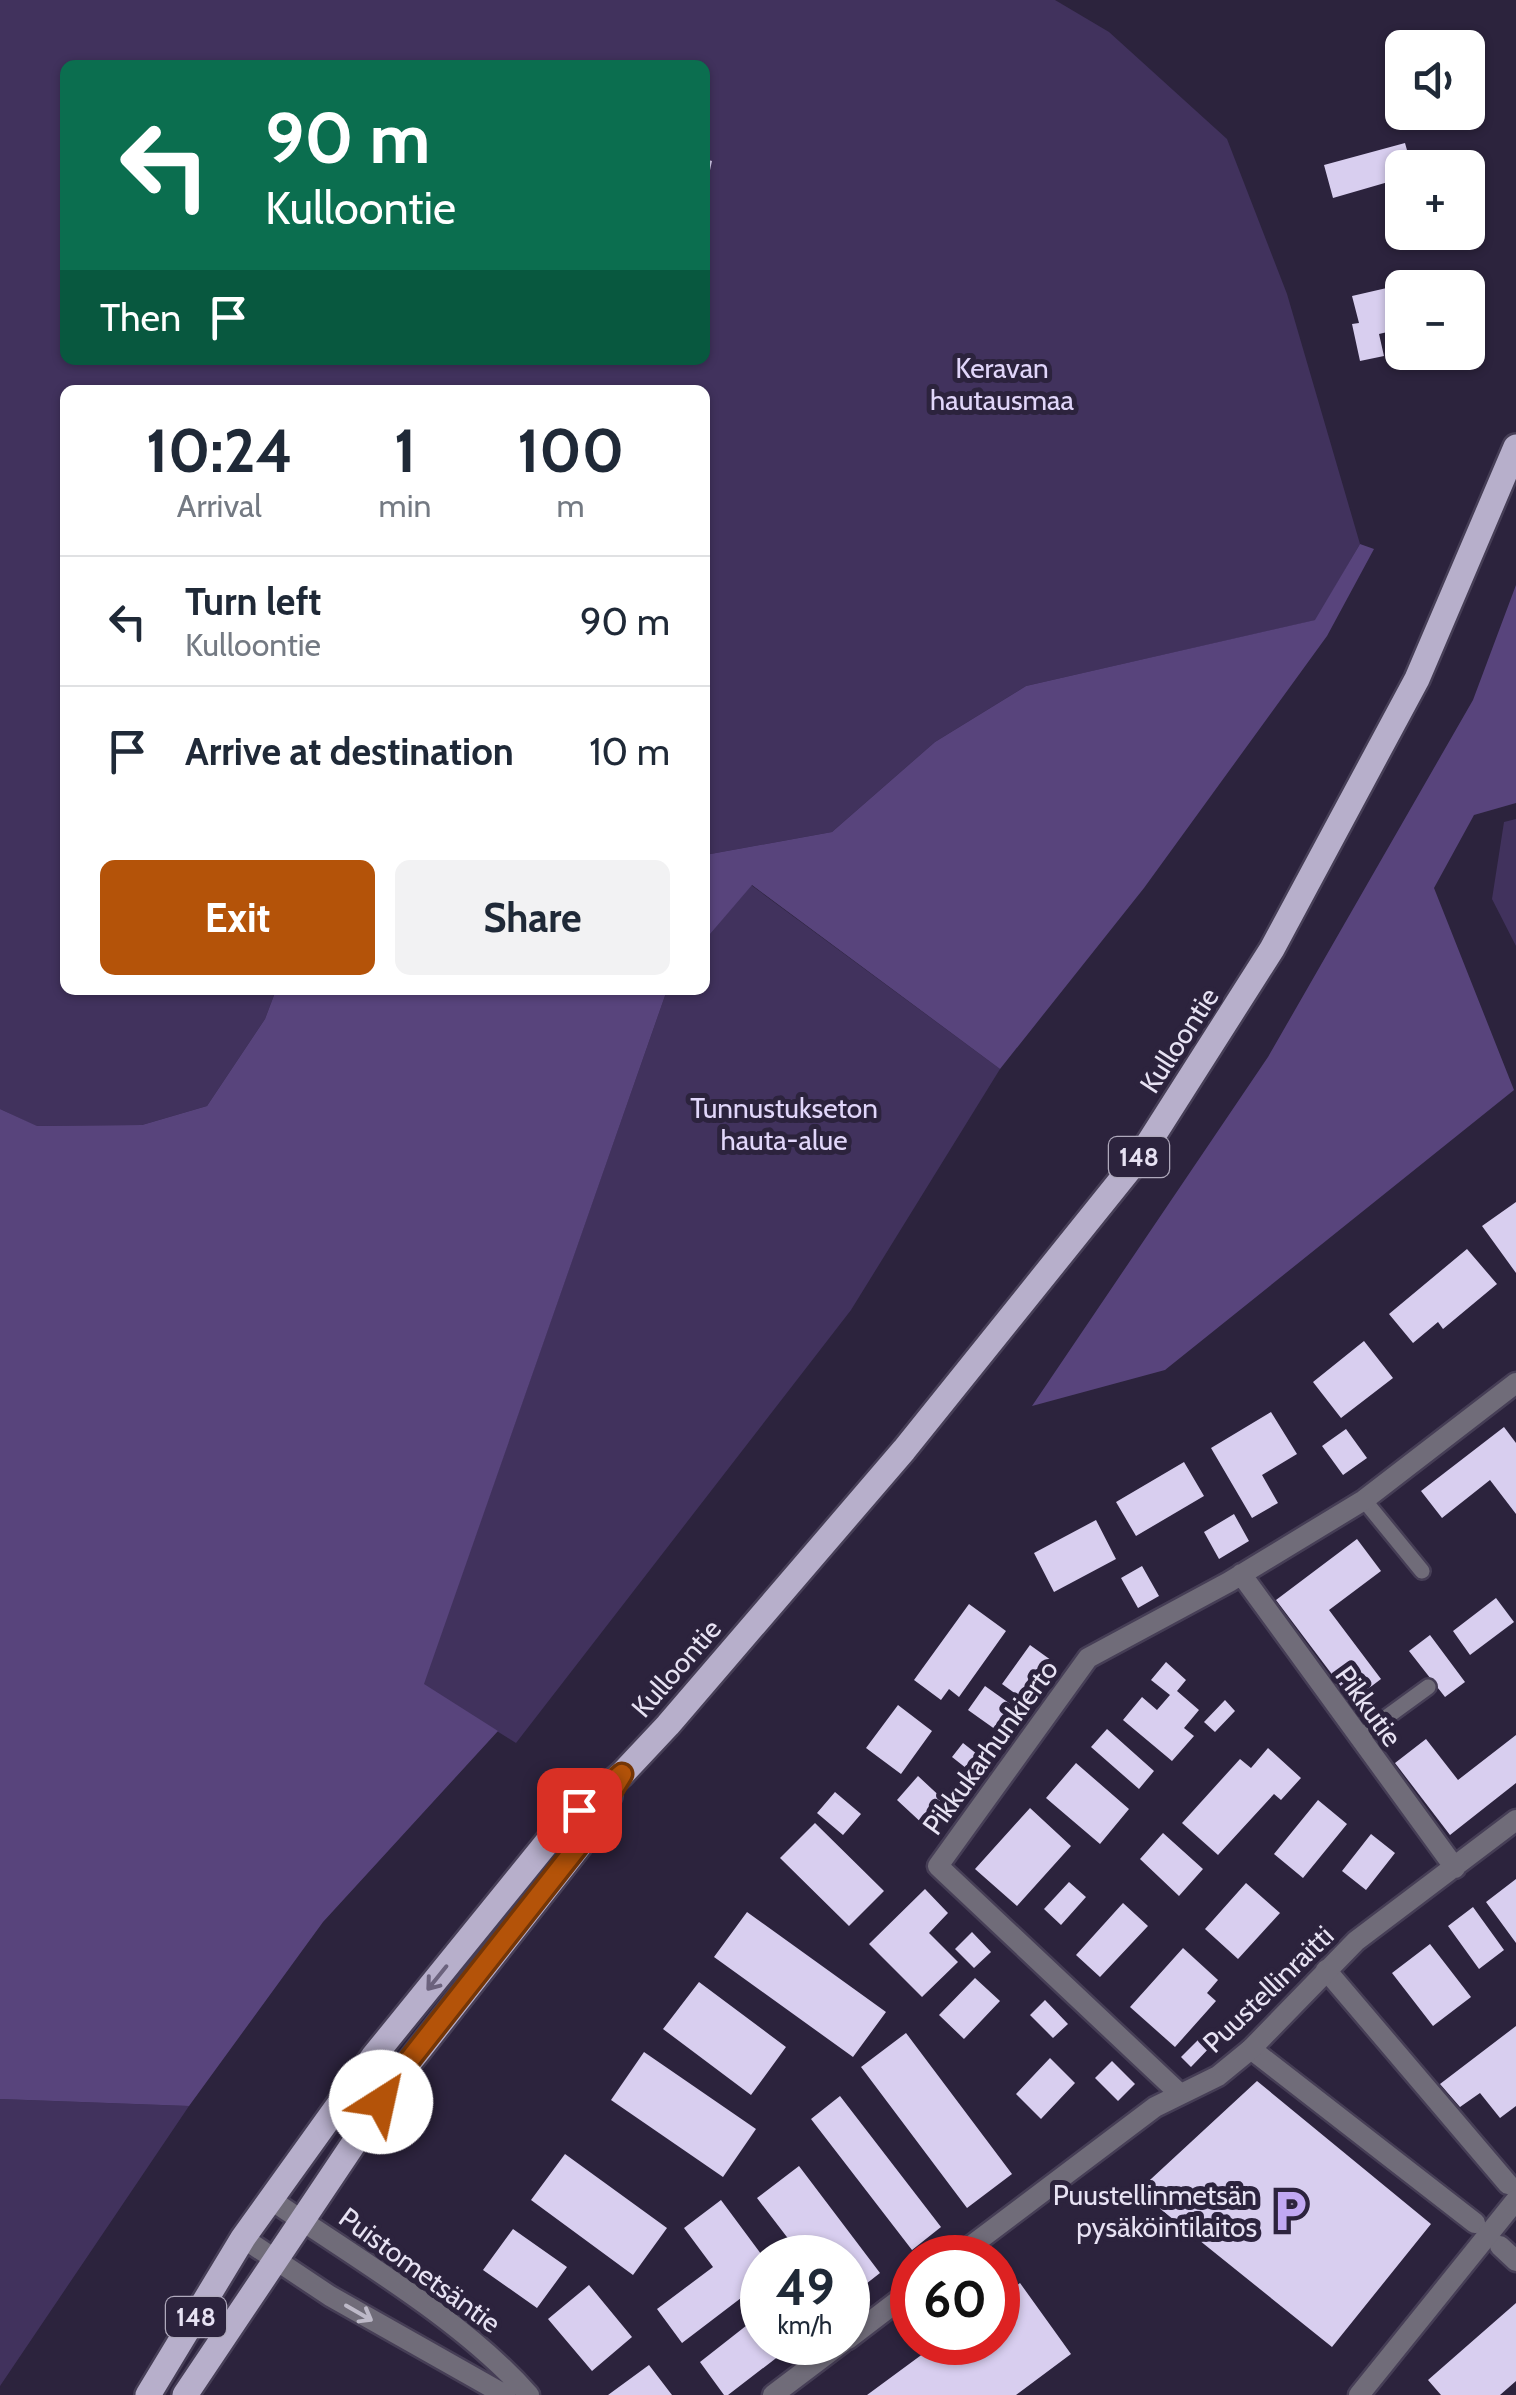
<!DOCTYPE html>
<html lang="en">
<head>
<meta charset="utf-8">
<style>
  body { margin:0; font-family:Cabin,sans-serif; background:#f2f2f3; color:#1f2937; height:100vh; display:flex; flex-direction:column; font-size:38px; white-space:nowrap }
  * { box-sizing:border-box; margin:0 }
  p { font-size:32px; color:#747a83 }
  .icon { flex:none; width:55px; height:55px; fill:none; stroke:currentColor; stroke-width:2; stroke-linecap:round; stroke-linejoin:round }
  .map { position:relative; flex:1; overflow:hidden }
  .side { position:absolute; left:60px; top:385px; width:650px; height:610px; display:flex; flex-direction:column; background:#fff; border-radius:15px; box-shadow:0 2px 8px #0004 }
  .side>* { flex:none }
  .guide { position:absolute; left:60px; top:60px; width:650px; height:305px; border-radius:15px; box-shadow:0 2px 8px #0004; background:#0b6e4f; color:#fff; overflow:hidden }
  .controls { position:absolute; left:1385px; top:30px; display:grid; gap:20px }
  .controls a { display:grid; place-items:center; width:100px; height:100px; border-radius:15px; background:#fff; box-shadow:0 2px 8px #0004; font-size:50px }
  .speed { position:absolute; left:740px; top:2235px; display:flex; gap:20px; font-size:50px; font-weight:700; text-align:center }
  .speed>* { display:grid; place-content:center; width:130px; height:130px; border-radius:50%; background:#fff; box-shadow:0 2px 8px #0004; line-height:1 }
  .speed small { font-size:25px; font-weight:400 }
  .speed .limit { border:15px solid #d22; background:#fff; color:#111 }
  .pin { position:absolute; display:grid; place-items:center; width:85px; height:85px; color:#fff; margin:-42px; border-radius:20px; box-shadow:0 5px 15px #0006 }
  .me { position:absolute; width:110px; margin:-55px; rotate:35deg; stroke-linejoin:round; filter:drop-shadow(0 0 8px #0008) }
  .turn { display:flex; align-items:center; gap:35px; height:210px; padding:0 40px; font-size:45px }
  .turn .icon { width:130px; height:130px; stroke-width:2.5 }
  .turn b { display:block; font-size:70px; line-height:85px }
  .then { display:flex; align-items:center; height:95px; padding:0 40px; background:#0003; gap:20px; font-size:38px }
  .eta { display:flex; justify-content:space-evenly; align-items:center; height:170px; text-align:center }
  .eta b { font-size:60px; font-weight:700; line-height:70px }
  .button { display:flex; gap:20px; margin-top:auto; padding:20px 40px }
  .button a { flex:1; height:115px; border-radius:15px; background:#b45309; color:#fff; font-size:40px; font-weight:700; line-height:115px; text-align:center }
  .button a+a { background:#f2f2f3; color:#1f2937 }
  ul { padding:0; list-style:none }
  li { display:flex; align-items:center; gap:30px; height:130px; padding:0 40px; border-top:2px solid #e0e1e3 }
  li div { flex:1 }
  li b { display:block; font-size:38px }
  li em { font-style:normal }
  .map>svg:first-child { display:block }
  .green { fill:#41325d; fill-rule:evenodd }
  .forest { fill:#58447c }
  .building { fill:#d8ceef }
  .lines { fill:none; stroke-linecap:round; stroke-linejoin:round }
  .service-casing { stroke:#463e56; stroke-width:20 }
  .pedestrian-casing { stroke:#463e56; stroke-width:25 }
  .minor-casing { stroke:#463e56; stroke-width:25 }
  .tertiary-casing { stroke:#463e56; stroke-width:25 }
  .primary-casing { stroke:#463e56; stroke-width:30 }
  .service { stroke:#706c79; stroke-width:15 }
  .pedestrian { stroke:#706c79; stroke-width:20 }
  .minor { stroke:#706c79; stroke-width:20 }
  .tertiary { stroke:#706c79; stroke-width:20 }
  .primary { stroke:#b7afcb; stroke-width:25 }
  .oneway { stroke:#6b627d }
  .oneway2 { stroke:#bdb9c8 }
  .route-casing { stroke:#753606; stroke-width:25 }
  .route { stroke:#b45309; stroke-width:18 }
  .labels { text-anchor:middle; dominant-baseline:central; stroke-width:10; stroke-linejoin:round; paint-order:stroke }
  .shield { fill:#2c233d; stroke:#afa9bc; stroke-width:2.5 }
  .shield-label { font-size:25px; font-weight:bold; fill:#e7e2f3 }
  .park-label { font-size:28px; fill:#e1d6fa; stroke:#2c233d }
  .street-label { font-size:28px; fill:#e7e2f3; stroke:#2c233d }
  .poi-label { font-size:28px; fill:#e7e2f3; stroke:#2c233d; text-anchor:end }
</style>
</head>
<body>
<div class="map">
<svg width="1516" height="2395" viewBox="0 0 1516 2395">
  <rect width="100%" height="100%" fill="#2c233d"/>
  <path class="green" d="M0,0H1055L1109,32L1227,139L1287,294L1360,544L1316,620L1026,686L935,742L832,832L705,855V390H65V990H276L265,1019L207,1106L142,1125L36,1126L0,1109ZM65,65H705V360H65Z
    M1516,819V946L1492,899L1504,822Z
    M751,885L1000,1069L851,1310L516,1743L423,1685L667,990H705V940Z
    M0,2099L189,2106L0,2386Z"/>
  <path class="forest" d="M1360,544L1374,549L1327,636L1144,888L1000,1069L752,885L705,940V855L832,832L935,742L1026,686L1315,620Z
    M1516,585V803L1474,815L1434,888L1514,1090L1165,1370L1032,1406L1268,1057L1473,700Z
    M276,990H667L424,1684L498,1731L323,1922L189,2106L0,2099V1109L37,1126L142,1125L207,1106L265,1019Z"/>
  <path class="building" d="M1405,143L1412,168H1402V178L1333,198L1324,165Z
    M705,159L712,161L707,184H705Z
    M1391,287L1400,329L1379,334L1384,356L1360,361L1352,324L1359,323L1352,296Z
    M1516,1202V1273L1482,1226Z
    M1467,1249L1497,1284L1443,1329L1438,1322L1413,1343L1389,1314Z
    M1364,1341L1393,1378L1341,1418L1313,1382Z
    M1271,1412L1297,1454L1262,1475L1278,1503L1252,1518L1211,1448Z
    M1504,1427L1516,1443V1514L1490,1480L1442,1518L1421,1491Z
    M1346,1429L1367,1458L1343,1475L1322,1446Z
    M1184,1462L1204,1496L1136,1536L1116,1502Z
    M1234,1514L1249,1541L1219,1559L1204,1532Z
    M1096,1520L1116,1559L1054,1592L1034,1553Z
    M1357,1539L1381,1571L1329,1610L1381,1679L1352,1701L1276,1600Z
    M1142,1566L1159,1596L1138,1608L1121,1578Z
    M1496,1598L1514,1622L1470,1655L1453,1631Z
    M969,1604L1006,1631L959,1697L949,1689L941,1700L914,1680Z
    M1430,1635L1465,1682L1445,1697L1409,1651Z
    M1030,1645L1055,1663L1027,1702L1002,1684Z
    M1166,1662L1186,1680L1177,1691L1199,1710L1184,1728L1194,1736L1172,1761L1123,1720L1142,1697L1157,1710L1170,1695L1151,1680Z
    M985,1686L1016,1708L999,1732L968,1710Z
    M1225,1700L1235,1711L1215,1732L1204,1722Z
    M898,1705L932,1731L901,1774L866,1748Z
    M1107,1729L1154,1771L1139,1789L1091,1747Z
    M1516,1735V1783L1450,1835L1395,1763L1426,1739L1458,1780Z
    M963,1743L982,1758L971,1772L952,1757Z
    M1268,1748L1301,1778L1281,1800L1274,1794L1218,1855L1182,1823L1240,1759L1251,1768Z
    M1076,1763L1129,1809L1100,1844L1046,1798Z
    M918,1776L946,1802L925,1826L897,1800Z
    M835,1792L861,1814L843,1835L817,1813Z
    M1318,1800L1347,1824L1303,1878L1274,1854Z
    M1030,1808L1071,1846L1017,1906L975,1869Z
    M815,1823L884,1891L849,1926L780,1858Z
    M1163,1833L1203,1869L1179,1896L1140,1859Z
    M1371,1834L1395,1853L1366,1890L1342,1871Z
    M1516,1879V1943L1486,1902Z
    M1069,1882L1086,1897L1061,1925L1044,1909Z
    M1246,1883L1280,1913L1238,1959L1205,1929Z
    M925,1889L948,1913L929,1933L958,1962L922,1997L869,1944Z
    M1123,1903L1148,1926L1100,1977L1076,1955Z
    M1473,1907L1504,1950L1479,1969L1448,1926Z
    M747,1912L886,2012L853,2057L714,1957Z
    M972,1932L991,1952L974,1968L955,1949Z
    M1430,1944L1471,1997L1433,2026L1392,1973Z
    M1183,1948L1218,1980L1207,1993L1216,2001L1175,2047L1130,2007Z
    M975,1978L1000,2001L964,2039L939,2015Z
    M699,1982L786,2047L751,2095L663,2029Z
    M1045,2000L1068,2024L1053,2038L1030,2015Z
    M1516,2026V2106L1500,2118L1480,2093L1460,2107L1440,2084Z
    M906,2033L1012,2174L967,2208L861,2067Z
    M1205,2033L1214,2043L1191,2067L1181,2057Z
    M644,2052L756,2129L723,2177L611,2100Z
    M1050,2058L1075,2083L1041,2119L1016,2094Z
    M1112,2061L1135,2084L1118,2101L1095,2078Z
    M1257,2081L1431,2224L1332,2347L1138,2191Z
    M840,2096L941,2227L912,2250L811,2119Z
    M565,2154L667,2228L633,2275L531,2200Z
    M799,2166L880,2273L848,2298V2258H803L757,2198Z
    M721,2200L764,2258L762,2342H797L728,2395H724L700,2362L756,2318L741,2298L682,2343L657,2309L713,2267L684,2228Z
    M513,2229L567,2267L537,2308L483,2270Z
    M1020,2283L1071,2354L1016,2395H867L939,2342H998V2300Z
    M589,2285L632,2337L592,2371L548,2319Z
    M1516,2303V2381L1500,2395H1441L1428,2380Z
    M649,2365L672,2395H608Z"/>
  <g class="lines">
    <g class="service-casing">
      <path id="service" d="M1364,1500L1422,1571
        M1358,1738L1428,1687"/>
    </g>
    <g class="pedestrian-casing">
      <path id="pedestrian" d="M1326,1970L1508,2184
        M1251,2049L1475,2223
        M1500,2246L1516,2261"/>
    </g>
    <g class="minor-casing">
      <path id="minor" d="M1241,1574L1455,1868
        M1180,2094L938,1866L1088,1658L1229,1582L1364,1500L1516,1383
        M955,2258L1155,2107L1218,2076L1251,2049L1356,1941L1516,1820
        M848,2339L912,2290
        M773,2395L843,2342
        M1359,2395L1516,2200"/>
    </g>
    <g class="tertiary-casing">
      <path id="tertiary" d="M270,2199C354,2257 462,2319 529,2395
        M243,2238L330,2296L505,2395"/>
    </g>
    <g class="primary-casing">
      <path id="primary" d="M148,2395L243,2238L373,2057L558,1829L622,1774L668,1725L904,1450L1141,1155L1272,949L1417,679L1516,447
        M185,2395L401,2073L579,1846L609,1796"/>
    </g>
    <use href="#service" class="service"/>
    <use href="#pedestrian" class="pedestrian"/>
    <use href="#minor" class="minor"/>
    <use href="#tertiary" class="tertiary"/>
    <use href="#primary" class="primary"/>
  </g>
  <defs><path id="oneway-shaft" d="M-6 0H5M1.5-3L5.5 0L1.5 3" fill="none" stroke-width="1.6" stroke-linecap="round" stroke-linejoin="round" transform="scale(2.5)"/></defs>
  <use class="oneway" href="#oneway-shaft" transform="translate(437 1978) rotate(129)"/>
  <use class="oneway2" href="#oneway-shaft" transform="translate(359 2313) rotate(30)"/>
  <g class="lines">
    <g class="route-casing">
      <path id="route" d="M381,2102L400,2072L578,1846L622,1774L579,1810"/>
    </g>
    <use href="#route" class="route"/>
  </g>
  <defs>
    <g id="parking-bare" transform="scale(3.45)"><path d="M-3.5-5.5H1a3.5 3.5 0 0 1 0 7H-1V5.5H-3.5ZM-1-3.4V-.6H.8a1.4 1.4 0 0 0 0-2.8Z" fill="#c1a8f3" stroke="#2c233d" stroke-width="2.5" paint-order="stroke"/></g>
  </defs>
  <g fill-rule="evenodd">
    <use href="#parking-bare" x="1290" y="2211"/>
  </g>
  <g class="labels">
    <g class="shield">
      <rect x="1109" y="1137" width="60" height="40" rx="8"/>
      <rect x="166" y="2297" width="60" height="40" rx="8"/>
    </g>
    <g class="shield-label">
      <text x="1139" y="1157">148</text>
      <text x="196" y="2317">148</text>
    </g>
    <g class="park-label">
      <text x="1002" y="368">Keravan<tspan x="1002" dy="32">hautausmaa</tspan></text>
      <text x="784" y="1108">Tunnustukseton<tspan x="784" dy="32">hauta-alue</tspan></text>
    </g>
    <g class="street-label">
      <text transform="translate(1179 1040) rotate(-57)">Kulloontie</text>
      <text transform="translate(676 1668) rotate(-49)">Kulloontie</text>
      <text transform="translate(1369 1706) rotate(54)">Pikkutie</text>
      <text transform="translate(990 1747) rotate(-54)">Pikkukarhunkierto</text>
      <text transform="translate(1268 1989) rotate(-44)">Puustellinraitti</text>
      <text transform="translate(420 2270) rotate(36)">Puistometsäntie</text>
    </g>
    <g class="poi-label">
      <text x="1257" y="2195">Puustellinmetsän<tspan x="1257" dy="32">pysäköintilaitos</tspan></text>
    </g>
  </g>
</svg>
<div class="controls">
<a><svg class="icon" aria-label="sound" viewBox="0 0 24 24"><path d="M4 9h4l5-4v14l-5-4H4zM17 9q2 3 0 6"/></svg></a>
<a>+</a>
<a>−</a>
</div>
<div class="speed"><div>49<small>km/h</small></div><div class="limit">60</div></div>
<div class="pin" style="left:579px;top:1810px;background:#d93025"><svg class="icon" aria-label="arrive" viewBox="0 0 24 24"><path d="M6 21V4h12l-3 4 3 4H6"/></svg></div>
<svg class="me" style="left:381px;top:2102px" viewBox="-20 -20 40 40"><circle r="19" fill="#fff"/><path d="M0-13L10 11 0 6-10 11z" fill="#b45309"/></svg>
<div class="guide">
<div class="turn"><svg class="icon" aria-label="left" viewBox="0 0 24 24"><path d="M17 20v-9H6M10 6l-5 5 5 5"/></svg><div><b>90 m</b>Kulloontie</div></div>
<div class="then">Then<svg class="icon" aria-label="arrive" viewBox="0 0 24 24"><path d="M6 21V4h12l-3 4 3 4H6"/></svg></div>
</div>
<section class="side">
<div class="eta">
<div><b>10:24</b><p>Arrival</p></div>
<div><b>1</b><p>min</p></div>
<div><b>100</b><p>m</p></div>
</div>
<ul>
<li><svg class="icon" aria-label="left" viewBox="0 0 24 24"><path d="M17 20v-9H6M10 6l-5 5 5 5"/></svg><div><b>Turn left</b><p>Kulloontie</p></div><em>90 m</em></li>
<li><svg class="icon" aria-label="arrive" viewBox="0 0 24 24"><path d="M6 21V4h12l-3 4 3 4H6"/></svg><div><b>Arrive at destination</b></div><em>10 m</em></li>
</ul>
<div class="button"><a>Exit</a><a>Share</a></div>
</section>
</div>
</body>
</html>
